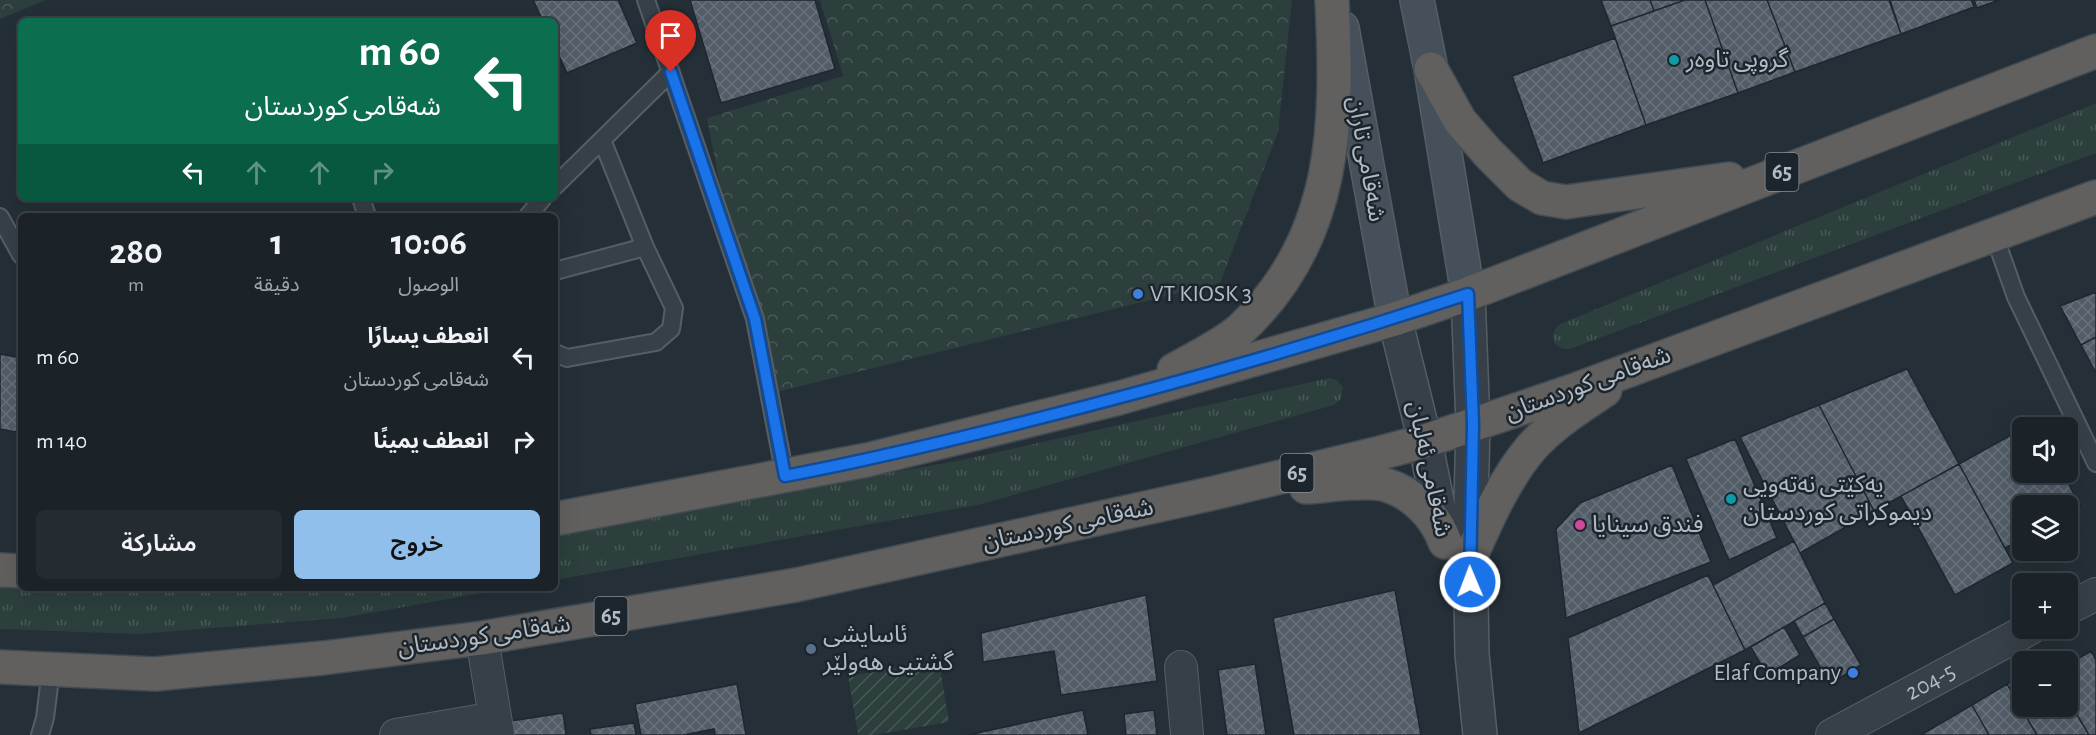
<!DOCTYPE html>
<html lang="ar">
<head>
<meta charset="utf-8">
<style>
  body { margin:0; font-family:"Alegreya Sans","Noto Sans Arabic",sans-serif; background:#242b31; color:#f1f3f6; direction:rtl; height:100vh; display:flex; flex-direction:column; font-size:22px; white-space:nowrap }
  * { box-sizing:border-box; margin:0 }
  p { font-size:20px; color:#a0a4a8 }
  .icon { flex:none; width:33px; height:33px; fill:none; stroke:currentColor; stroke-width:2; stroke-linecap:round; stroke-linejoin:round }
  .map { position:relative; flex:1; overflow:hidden; direction:ltr }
  .side { position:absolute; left:18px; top:213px; width:540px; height:378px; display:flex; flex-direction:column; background:#1b2329; border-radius:9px; box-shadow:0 6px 24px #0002,0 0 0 2px #394046; direction:rtl }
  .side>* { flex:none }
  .top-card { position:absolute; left:18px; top:18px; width:540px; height:183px; border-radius:9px; box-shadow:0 6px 24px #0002,0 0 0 2px #394046; direction:rtl; background:#0b6e4f; color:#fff; overflow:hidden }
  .controls { position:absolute; left:2012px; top:417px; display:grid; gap:12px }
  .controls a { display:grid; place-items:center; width:66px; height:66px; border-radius:9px; background:#1b2329; box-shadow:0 6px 24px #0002,0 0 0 2px #394046; font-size:30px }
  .pin { position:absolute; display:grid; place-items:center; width:51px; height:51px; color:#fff; margin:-62px -26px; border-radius:50% 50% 50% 0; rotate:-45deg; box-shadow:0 0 6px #0007 }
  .pin .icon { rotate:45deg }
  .me { position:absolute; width:66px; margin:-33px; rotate:359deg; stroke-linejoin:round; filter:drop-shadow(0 0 4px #0008) }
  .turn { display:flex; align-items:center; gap:21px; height:126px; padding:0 18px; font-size:27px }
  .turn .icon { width:78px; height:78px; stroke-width:2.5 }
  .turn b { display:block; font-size:42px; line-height:51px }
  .lanes { display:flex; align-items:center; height:57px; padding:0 18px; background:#0003; justify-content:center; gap:30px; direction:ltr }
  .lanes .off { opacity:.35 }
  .eta { display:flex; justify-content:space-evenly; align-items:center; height:102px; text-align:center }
  .eta b { font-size:36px; font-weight:600; line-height:42px }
  .cta { display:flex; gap:12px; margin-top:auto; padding:12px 18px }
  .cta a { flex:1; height:69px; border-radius:9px; background:#90bfeb; color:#111; font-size:24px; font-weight:600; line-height:69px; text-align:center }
  .cta a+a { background:#242b31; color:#f1f3f6 }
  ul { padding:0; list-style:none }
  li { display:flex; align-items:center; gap:18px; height:84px; padding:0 18px }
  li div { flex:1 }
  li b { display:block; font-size:22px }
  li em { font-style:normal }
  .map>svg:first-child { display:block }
  .grass { fill:url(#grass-tufts) }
  .park { fill:url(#park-crowns) }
  .garden { fill:url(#garden-furrows) }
  .building { fill:url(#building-cross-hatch); stroke:#1f272e; stroke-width:1.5 }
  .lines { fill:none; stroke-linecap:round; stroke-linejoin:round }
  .service-casing { stroke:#555e65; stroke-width:20 }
  .minor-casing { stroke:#555e65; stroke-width:34 }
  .tertiary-casing { stroke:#555e65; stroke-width:36 }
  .secondary-casing { stroke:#555e65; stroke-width:36 }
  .trunk-casing { stroke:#424b52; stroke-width:36 }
  .service { stroke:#374048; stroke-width:16 }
  .minor { stroke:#374048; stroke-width:32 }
  .tertiary { stroke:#374048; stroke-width:33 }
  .secondary { stroke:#46505a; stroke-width:33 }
  .trunk { stroke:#61605e; stroke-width:33 }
  .route-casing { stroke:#114b97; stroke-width:15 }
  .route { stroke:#1a73e8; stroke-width:10 }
  .culture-dot { fill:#0f9aa8; stroke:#1d252c; stroke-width:2 }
  .shop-dot { fill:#3f7fe0; stroke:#1d252c; stroke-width:2 }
  .hotel-dot { fill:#d1479c; stroke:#1d252c; stroke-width:2 }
  .service-dot { fill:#5c6f8a; stroke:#1d252c; stroke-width:2 }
  .labels { text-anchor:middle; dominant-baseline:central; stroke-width:5; stroke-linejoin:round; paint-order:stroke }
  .shield { fill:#1d252c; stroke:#858e96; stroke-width:1.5 }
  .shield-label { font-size:22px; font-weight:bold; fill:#b2bbc4 }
  .poi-label { font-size:24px; fill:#b2bbc4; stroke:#1d252c; text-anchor:start }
  .street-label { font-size:24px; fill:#b2bbc4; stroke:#1d252c }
</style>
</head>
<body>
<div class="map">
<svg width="2096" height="735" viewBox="0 0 2096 735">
  <defs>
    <pattern id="grass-tufts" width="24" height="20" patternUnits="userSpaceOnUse" patternTransform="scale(1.5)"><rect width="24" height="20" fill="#2c3f3c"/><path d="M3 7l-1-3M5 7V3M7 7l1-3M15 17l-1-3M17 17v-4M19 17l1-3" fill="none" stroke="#485957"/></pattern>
    <pattern id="park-crowns" width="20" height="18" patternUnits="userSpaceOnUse" patternTransform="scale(1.5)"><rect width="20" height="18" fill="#2c3f3c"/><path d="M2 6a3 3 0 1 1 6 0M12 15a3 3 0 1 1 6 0" fill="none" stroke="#485957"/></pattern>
    <pattern id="garden-furrows" width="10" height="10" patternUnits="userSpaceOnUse" patternTransform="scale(1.5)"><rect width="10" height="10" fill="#2c3f3c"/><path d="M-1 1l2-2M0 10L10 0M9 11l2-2" fill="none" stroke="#485957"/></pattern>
    <pattern id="building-cross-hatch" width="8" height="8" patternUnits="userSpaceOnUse" patternTransform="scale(1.5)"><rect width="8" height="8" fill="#525d68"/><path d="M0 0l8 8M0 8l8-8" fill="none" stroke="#68727c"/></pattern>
  </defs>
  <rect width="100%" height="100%" fill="#242f37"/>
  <path class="grass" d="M2096,103V153L1570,349C1553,351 1547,334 1560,324Z
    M1329,378L1337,380L1343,387L1341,399L1334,405L978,505L555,580V533L962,460Z
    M0,583H21V588H510L342,618L137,634L0,629Z"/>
  <path class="park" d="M0,0H46L0,19Z
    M820,0H1292L1278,132L1220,283L760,396L707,118L843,76Z"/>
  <path class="garden" d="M939,661L949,722L874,735H858L848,676Z"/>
  <path class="building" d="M533,0H618L637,43L567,73L555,47V21H543Z
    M690,0H815L835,69L721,103Z
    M1601,0H1650L1654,11L1611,26Z
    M1650,0H1685L1654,11Z
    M1685,0H1705L1738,93L1646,125L1611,26Z
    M1705,0H1767L1795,72L1738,93Z
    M1767,0H1889L1901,34L1795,72Z
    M1890,0H1971L1974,7L1901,34Z
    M1974,0H1999L1977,8Z
    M1615,38L1646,125L1543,163L1512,76Z
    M2096,292V337L2081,345L2060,306Z
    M2096,337V373L2081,345Z
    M0,354L21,358V415L16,432L0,429Z
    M1907,369L1959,464L1874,511L1819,405Z
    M1819,405L1874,511L1800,553L1740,437Z
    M2022,429V472H2062L2081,507L2067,514V506H2022V539L2005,548L1959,464Z
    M1735,439L1777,538L1729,560L1686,459Z
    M1959,464L2013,563L1955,595L1901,496Z
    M1672,465L1711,562L1566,618L1556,529L1580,503Z
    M1794,541L1825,603L1745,650L1713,585Z
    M1708,575L1745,650L1579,733L1568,638Z
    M1395,590L1421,735H1294L1273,618Z
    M1146,595L1157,681L1061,695L1054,651L983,662L981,633Z
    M1825,603L1834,619L1803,637L1794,621Z
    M1834,619L1861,665L1830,684L1803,637Z
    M1784,627L1800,655L1767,675L1751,647Z
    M2091,651L2096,660V735H2089L2067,698V665Z
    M1255,664L1266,735H1227L1218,670Z
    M2022,675V706H2067V698L2089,735H2037L2007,684Z
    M737,684L746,735H715L714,729L684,735H641L635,704Z
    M2007,684L2037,735H1989L1972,705Z
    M1972,705L1989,735H1921Z
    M1083,710L1088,735H968Z
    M1154,710L1157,735H1126L1124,714Z
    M563,713L566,735H513L511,721Z
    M634,723L636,735H591L590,729Z"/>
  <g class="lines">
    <g class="service-casing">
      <path id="service" d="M646,0L755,319L785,476
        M555,186L671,72
        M361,198L367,216
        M528,216L543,198
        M0,217L21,255
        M1994,235L2016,297L2096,463
        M555,271L645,247
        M555,353L567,358L656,342L671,329L674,308L645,247L602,140
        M40,735L45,718L51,670"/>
    </g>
    <g class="minor-casing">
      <g id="minor">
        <path d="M2067,609L2096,594"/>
        <path d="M482,638L498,735"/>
        <path d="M1181,667L1187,735"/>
        <path d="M396,735L495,718"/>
        <path id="s1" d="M1832,735L2031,628"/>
      </g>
    </g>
    <g class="tertiary-casing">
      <path id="tertiary" d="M1468,294L1473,424L1470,544L1472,654L1480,735
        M1395,319L1425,441L1445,541"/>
    </g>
    <g class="secondary-casing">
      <path id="secondary" d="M1417,0L1431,69L1468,294
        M1342,28L1395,319"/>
    </g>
    <g class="trunk-casing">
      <path id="trunk" d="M1431,69L1460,121L1488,153L1520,185L1542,198L1566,202L1729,179
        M1174,370C1191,361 1226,342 1240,330C1338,239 1338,123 1332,0
        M1306,487C1327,486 1366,479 1386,485C1413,493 1435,515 1445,542
        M555,519L867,460L1119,398L1395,319L1468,294L2096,51
        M1470,558C1487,520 1504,480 1531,448C1551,425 1580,407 1605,390
        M0,570L21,571
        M0,667L155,674L323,658L482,638L796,585L1214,493L1380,453L1425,441L1578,389L2096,197"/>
    </g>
    <use href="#service" class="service"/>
    <use href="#minor" class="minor"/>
    <use href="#tertiary" class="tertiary"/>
    <use href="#secondary" class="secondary"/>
    <use href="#trunk" class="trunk"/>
  </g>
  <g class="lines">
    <g class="route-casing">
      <path id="route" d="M671,72L755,319L785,476C865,461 944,442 1024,422C1173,385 1322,342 1468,294L1473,424L1470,582"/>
    </g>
    <use href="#route" class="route"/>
  </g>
  <g class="culture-dot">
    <circle cx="1674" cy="60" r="6"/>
    <circle cx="1731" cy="499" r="6"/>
  </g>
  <g class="shop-dot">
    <circle cx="1138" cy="294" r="6"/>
    <circle cx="1853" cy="673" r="6"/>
  </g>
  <circle class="hotel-dot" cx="1580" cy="525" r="6"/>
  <circle class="service-dot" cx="811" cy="649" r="6"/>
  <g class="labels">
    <g class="shield">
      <rect x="1765.5" y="153" width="33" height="38" rx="4.5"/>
      <rect x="1280.5" y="454" width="33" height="38" rx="4.5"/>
      <rect x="594.5" y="597" width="33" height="38" rx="4.5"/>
    </g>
    <g class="shield-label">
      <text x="1782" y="172">65</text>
      <text x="1297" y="473">65</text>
      <text x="611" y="616">65</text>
    </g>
    <g class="poi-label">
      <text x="1686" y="60">گروپی تاوەر</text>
      <text x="1150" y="294">VT KIOSK 3</text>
      <text x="1743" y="485">یه‌كێتی نه‌ته‌ویی<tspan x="1743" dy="28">دیموكراتی كوردستان</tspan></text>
      <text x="1592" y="525">فندق سينايا</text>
      <text x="823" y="635">ئاسایشی<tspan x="823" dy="28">گشتیی هەولێر</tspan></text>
      <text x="1841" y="673" text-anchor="end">Elaf Company</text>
    </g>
    <g class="street-label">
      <text transform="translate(1366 159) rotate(80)">شەقامی تاران</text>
      <text transform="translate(1588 384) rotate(-20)">شەقامی کوردستان</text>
      <text transform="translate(1429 469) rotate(78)">شەقامی ئەلبان</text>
      <text transform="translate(1068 525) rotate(-12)">شەقامی کوردستان</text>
      <text transform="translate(484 636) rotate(-8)">شەقامی کوردستان</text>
      <text stroke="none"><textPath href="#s1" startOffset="112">204-5</textPath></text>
    </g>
  </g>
</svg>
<div class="controls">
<a><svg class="icon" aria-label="sound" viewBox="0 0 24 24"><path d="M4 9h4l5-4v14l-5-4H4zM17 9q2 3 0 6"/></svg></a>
<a><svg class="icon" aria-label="layers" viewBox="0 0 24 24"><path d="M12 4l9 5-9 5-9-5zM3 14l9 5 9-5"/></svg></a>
<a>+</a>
<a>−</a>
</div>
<div class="pin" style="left:671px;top:72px;background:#d93025"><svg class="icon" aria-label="arrive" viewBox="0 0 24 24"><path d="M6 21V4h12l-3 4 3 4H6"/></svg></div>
<svg class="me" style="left:1470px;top:582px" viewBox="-20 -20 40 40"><circle r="17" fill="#1a73e8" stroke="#fff" stroke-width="3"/><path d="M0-11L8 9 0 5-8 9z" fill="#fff"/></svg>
<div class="top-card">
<div class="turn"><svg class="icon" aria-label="left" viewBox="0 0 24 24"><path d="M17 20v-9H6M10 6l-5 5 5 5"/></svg><div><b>60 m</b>شەقامی کوردستان</div></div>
<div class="lanes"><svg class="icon" aria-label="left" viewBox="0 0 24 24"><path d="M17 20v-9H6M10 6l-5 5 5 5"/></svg><svg class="icon off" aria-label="ahead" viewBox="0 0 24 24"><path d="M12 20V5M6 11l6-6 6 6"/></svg><svg class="icon off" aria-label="ahead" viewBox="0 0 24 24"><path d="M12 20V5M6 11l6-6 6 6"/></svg><svg class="icon off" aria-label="right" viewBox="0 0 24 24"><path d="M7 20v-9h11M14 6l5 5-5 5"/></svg></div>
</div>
<section class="side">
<div class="eta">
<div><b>10:06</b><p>الوصول</p></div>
<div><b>1</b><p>دقيقة</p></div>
<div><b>280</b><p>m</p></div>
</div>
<ul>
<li><svg class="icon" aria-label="left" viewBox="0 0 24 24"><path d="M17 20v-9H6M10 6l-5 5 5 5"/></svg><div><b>انعطف يسارًا</b><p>شەقامی کوردستان</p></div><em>60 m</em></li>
<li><svg class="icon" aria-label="right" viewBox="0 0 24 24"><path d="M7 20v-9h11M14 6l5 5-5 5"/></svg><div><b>انعطف يمينًا</b></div><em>140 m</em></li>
</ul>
<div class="cta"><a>خروج</a><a>مشاركة</a></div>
</section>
</div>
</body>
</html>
